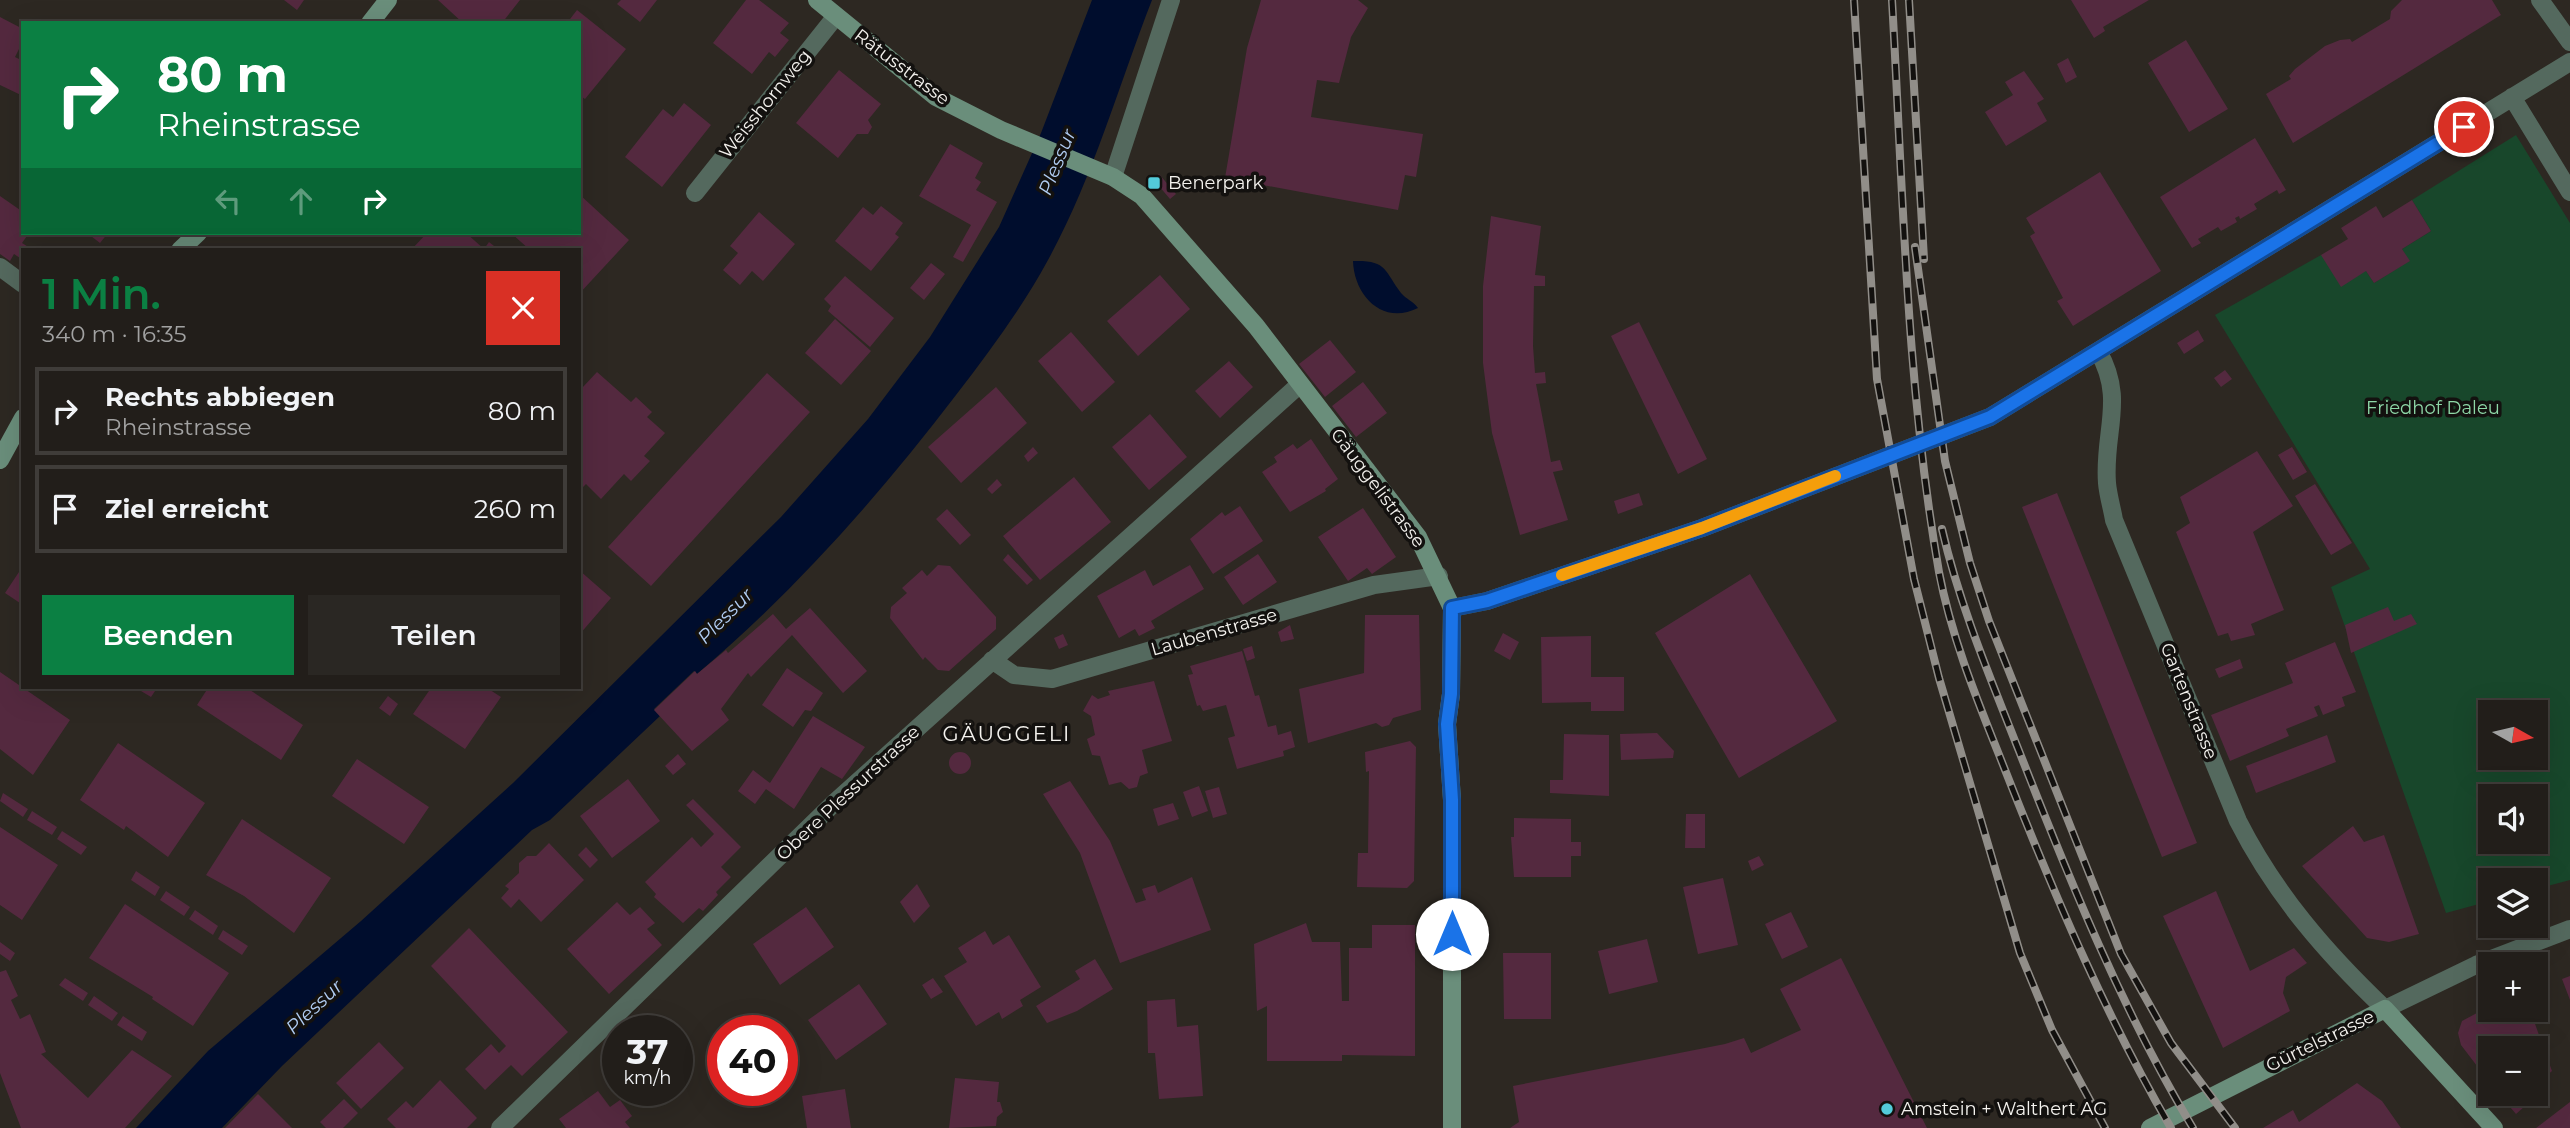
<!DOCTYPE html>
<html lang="de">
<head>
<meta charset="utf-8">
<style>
  body { margin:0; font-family:Montserrat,sans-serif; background:#2a2723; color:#f1f3f6; height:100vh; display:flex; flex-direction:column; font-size:26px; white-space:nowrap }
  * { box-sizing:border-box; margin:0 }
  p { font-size:23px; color:#a2a2a2 }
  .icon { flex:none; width:38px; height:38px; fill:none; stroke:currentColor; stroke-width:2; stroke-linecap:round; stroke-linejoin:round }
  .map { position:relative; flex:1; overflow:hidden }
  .sheet { position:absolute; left:21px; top:248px; width:560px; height:441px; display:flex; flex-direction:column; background:#221e1a; border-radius:0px; box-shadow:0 7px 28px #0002,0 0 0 2px #3f3c39 }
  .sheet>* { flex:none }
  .banner { position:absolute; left:21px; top:21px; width:560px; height:214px; border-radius:0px; box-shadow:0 7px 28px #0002,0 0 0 2px #3f3c39; background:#0b8043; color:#fff; overflow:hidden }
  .needle { width:46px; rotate:98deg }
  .controls { position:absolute; left:2478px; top:700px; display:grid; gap:14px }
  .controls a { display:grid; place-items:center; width:70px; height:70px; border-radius:0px; background:#221e1a; box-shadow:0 7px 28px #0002,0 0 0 2px #3f3c39; font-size:35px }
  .speed { position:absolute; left:602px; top:1015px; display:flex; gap:14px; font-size:35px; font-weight:700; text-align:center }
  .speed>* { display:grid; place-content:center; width:91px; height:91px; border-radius:50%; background:#221e1a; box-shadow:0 7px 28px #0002,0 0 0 2px #3f3c39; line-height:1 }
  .speed small { font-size:18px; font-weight:400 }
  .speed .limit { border:10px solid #d22; background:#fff; color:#111 }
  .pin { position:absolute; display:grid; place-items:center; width:60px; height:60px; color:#fff; margin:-30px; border:4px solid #fff; border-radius:50%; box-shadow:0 2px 7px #0007 }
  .me { position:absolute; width:77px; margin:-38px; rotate:0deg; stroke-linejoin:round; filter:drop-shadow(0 0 5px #0008) }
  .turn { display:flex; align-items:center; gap:24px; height:147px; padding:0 21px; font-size:32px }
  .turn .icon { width:91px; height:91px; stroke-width:2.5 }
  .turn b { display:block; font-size:49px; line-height:60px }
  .lanes { display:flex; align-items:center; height:66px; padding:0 21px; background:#0003; justify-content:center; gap:35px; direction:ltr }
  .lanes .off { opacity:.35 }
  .round { display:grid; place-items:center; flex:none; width:74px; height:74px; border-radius:0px; background:#2a2723 }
  .head { display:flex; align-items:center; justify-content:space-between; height:119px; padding:0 21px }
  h1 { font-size:42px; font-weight:600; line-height:52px; color:#0b8043 }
  .primary-button { display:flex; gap:14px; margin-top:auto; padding:14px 21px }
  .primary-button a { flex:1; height:80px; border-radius:0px; background:#0b8043; color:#fff; font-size:28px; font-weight:600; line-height:80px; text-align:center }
  .primary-button a+a { background:#2a2723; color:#f1f3f6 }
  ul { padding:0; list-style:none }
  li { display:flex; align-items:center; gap:21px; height:88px; margin:0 14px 10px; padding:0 7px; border:4px solid #3f3c39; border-radius:0px }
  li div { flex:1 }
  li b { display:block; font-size:26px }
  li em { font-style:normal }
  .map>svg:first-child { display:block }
  .green { fill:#18472b; fill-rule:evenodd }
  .water { fill:#000d2d }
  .building { fill:#54293f }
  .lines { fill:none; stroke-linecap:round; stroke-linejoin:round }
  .street { stroke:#54695e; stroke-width:18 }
  .secondary { stroke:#6a8e7b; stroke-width:18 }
  .rail-casing { stroke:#918e89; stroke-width:8 }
  .rail { stroke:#13110f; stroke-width:5; stroke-dasharray:16; stroke-linecap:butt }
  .route-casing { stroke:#114b97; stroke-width:18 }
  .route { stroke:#1a73e8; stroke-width:12 }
  .slow { stroke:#f59e0b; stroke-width:12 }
  .poi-dot { fill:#53cbda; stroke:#13110f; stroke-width:2.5 }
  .labels { text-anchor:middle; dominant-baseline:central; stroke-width:7; stroke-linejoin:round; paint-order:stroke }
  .street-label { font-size:18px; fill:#f4f2ee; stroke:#13110f }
  .poi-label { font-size:18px; fill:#f4f2ee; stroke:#13110f; text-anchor:start }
  .park-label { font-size:18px; fill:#8ed8a7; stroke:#13110f }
  .water-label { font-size:19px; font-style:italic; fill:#b1cdf3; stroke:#13110f }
  .quarter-label { font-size:21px; letter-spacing:2px; fill:#f4f2ee; stroke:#13110f }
</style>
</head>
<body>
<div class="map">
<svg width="2570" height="1128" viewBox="0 0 2570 1128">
  <rect width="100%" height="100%" fill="#2d2822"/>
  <path class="green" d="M2516,135L2570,223V880L2536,889V880H2490V901L2446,913L2331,587L2370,569L2215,315L2321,255L2366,271L2374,283L2409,261L2402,249L2431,231L2412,200ZM2490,712H2536V758H2490ZM2490,796H2536V842H2490Z"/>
  <path class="water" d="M1092,0H1152C1118,87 1093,178 1048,260C1022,308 989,352 956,395C879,496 794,592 697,674L694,671L654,709L660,716L550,820L532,830L282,1066L222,1128H136L208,1051L361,921L513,783L781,517L868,419L930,337L999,227L1041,133Z
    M1353,261C1387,260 1384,270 1401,293C1406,299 1413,301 1418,308C1382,326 1354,295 1353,261Z"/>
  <path class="building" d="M284,0H304L297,10Z
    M438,0H520L502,23H463Z
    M621,0H657L640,22L617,4Z
    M746,0H759L789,23L780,33L789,40L775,57L769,52L752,74L713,43Z
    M1261,0H1358L1368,8L1351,37L1339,83L1317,80L1311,117L1423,134L1416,177L1405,175L1398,210L1225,178L1247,48Z
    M2071,0H2149L2103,27L2105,31L2094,38Z
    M2402,0H2492L2501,15L2293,143L2266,94L2291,79L2289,76L2295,69L2325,46L2340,40L2350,39L2352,42L2390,19L2391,11Z
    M577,10L626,49L585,99L579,95V23H567Z
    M0,17L23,29V41L15,57L23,61V96L0,85Z
    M2186,40L2228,109L2189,132L2148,63Z
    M2068,58L2077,77L2066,83L2057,64Z
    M839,70L881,104L868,120L872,127L868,134H857L838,158L796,123Z
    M2024,71L2044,99L2037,103L2047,121L2006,146L1985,112L2013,95L2005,82Z
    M684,103L711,125L662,187L625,157L663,109L673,117Z
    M2255,138L2286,190L2279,194L2277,190L2254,204L2257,209L2240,219L2239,216L2235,218L2237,222L2221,231L2218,227L2198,239L2201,243L2192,248L2160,197Z
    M950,144L983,163L975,178L981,182L976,190L997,202L963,262L953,257L971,225L919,196Z
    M2100,172L2161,271L2073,326L2057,301L2063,298L2030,236L2035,233L2026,218Z
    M1159,174L1176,194L1170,199L1153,179Z
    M579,194L629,240L579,294V250H530L511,233H579Z
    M0,196L23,212V233H29L22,243L33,250H23V260L14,254L10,261L0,254Z
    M2412,200L2431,231L2402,249L2410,261L2374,283L2366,271L2341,287L2321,255L2348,239L2341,228L2376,206L2383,218Z
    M881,206L903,223L895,234L899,237L871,271L835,241L863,207L873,215Z
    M759,212L795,244L763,281L752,271L740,285L723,270L738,253L730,246Z
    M1491,216L1541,226L1535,275L1545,276V286H1534L1533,346L1535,373L1545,372L1546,383L1536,384L1551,462L1560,460L1563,470L1553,472L1568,520L1520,535L1492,433L1483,363V286Z
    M87,233H108L100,243Z
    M427,233H466L484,249L489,242L499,250H411Z
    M931,263L945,274L924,300L910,288Z
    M1160,275L1190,309L1138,356L1107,321Z
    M845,276L894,318L870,347L828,311L831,306L824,299Z
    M835,319L871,351L841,385L805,353Z
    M1639,322L1707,459L1678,474L1611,336Z
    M2198,330L2204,341L2184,354L2177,343Z
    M1071,332L1115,382L1082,412L1038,361Z
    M1330,340L1356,372L1325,397L1299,364Z
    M1229,361L1253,387L1220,418L1195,391Z
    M2225,370L2232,379L2221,387L2214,378Z
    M597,372L631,402L636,397L652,412L647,417L665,433L644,456L650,461L631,481L624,474L601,499L586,484L579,491V385L582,388Z
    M767,373L810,412L651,586L608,547Z
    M1363,382L1387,413L1356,437L1332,406Z
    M996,387L1027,423L961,483L928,447Z
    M1150,414L1187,457L1149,490L1112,447Z
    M1311,439L1338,479L1325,489L1326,491L1290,512L1262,472L1277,462L1274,457L1293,444L1297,449Z
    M1033,447L1038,453L1028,462L1024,456Z
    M2292,447L2307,472L2293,480L2278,455Z
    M2257,451L2293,506L2253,532L2284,610L2251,624L2255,635L2231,641L2228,633L2218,636L2176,532L2190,523L2180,497Z
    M1074,477L1111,522L1040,580L1003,536Z
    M997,479L1002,485L992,494L987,489Z
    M2315,484L2352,543L2331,555L2295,496Z
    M1639,493L1643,505L1618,514L1614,501Z
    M2057,493L2197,843L2162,857L2022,507Z
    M1240,506L1263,541L1213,574L1190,539L1222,512L1225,516Z
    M1363,508L1396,557L1372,574L1367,568L1348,581L1318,537Z
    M947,509L971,535L960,545L936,519Z
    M1008,554L1033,580L1027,585L1003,560Z
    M1258,554L1277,582L1243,605L1224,577Z
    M938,565L950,566L996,617V629L949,671L938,670L925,657L923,660L890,618L891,607L907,593L902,588L922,570L927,576Z
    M1190,565L1204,589L1151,621L1155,628L1139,636L1135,629L1119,638L1097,596L1145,570L1153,586Z
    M23,566V605L5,593Z
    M579,570L611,598L579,635Z
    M1750,574L1837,721L1739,778L1655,633Z
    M2388,607L2394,621L2411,614L2417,624L2351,653L2345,625Z
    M810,608L867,671L843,693L792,635L751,677L748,673L721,709L729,720L692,751L654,710L695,671L697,674L726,650L728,653L773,614L786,629Z
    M1365,615H1419L1421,710L1393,718L1389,725L1382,727L1376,723L1308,743L1299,689L1364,673Z
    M1290,625L1294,639L1281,642L1278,632Z
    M1503,633L1519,642L1510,660L1494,651Z
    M1063,634L1068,645L1059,649L1054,638Z
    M1591,636V677H1624V711H1591V702L1542,703L1541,637Z
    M2335,642L2356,692L2342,697L2345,706L2323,715L2319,705L2314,707L2318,716L2286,729L2289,736L2230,761L2211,715L2293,683L2285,663Z
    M1252,646L1255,658L1247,661L1243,649Z
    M1242,651L1255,696L1259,695L1268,727L1276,725L1278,735L1291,731L1295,747L1283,751L1284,756L1237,769L1228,738L1235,736L1226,705L1203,711L1200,705L1197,706L1188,675L1193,674L1190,666Z
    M2240,659L2243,668L2219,678L2215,669Z
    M787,668L823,693L811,711L805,710L793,727L762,705Z
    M0,672L70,720L33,775L0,749Z
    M1154,681L1172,741L1142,750L1148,773L1140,776L1137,787L1129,789L1121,782L1109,785L1100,756L1092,755L1087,739L1095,735L1091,716L1083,711L1092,695L1098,699L1110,695L1108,691Z
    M136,688H157L151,697Z
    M208,688H247L303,725L281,760L197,705Z
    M431,688H487L501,697L465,749L413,714Z
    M388,696L398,704L390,716L379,708Z
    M813,716L865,747L842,779L821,767L794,809L766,789L755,804L738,791L753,770L770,783Z
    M1657,733L1674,751L1673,758L1621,760L1620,734Z
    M1564,734L1609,735V796L1550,793V780H1563Z
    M2327,735L2336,762L2256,793L2246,766Z
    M1410,741L1416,747L1414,881L1407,888L1357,887L1358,853H1368L1369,771L1366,772L1365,752Z
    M118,743L205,803L168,857L126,826L124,830L80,800Z
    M949 763a11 11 0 1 1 22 0a11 11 0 1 1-22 0Z
    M678,754L686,764L673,775L665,766Z
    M357,759L429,807L404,844L332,796Z
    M628,779L660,821L612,858L580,816Z
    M1070,781L1110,841L1136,903L1146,900L1142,889L1155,885L1158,893L1192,877L1211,930L1120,963L1080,853L1043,794Z
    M1199,786L1208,811L1192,817L1183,792Z
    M1219,787L1227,814L1213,818L1205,791Z
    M3,793L28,809L23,817L0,801Z
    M693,799L741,847L721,867L731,877L716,892L718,895L703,911L699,908L683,923L654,897L656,894L645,882L692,837L701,847L714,834L686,805Z
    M1173,803L1179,819L1158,826L1153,809Z
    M32,811L57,827L52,835L27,820Z
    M1686,814H1705V848H1685Z
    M1514,818L1571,819V842H1581V856H1571V877H1514L1511,837H1514Z
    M242,819L331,878L294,933L244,896L206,875Z
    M2353,826L2364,842L2384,835L2419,934L2389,942L2367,938L2302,866Z
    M0,827L58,865L22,920L0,905Z
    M62,831L87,847L81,855L57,839Z
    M549,843L584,880L541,922L519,899L511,908L501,898L509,889L505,886L519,873V863L527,856H536Z
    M586,847L598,860L590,868L578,855Z
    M1759,856L1764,865L1752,871L1748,861Z
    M136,871L160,887L155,896L131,880Z
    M1723,878L1738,945L1698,954L1683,887Z
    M917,884L930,906L914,923L900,902Z
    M166,891L190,907L184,916L160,900Z
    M2216,891L2250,971L2294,948L2307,963L2286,977L2283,993L2290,1011L2223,1048L2163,916Z
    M617,902L630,915L640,907L655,923L647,929L662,945L609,994L567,949Z
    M125,904L229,973L193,1026L152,999L153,997L89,958Z
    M806,907L834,947L780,985L753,944Z
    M195,910L218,926L213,935L189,919Z
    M1791,912L1808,947L1782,959L1765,924Z
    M1306,923L1312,942H1340L1342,1001H1349V948H1372V925H1415V1056L1342,1055V1061H1267V1006L1257,1011L1254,944Z
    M469,928L568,1032L522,1076L511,1065L485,1090L465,1069L491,1044L499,1053L506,1046L431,966Z
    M223,930L248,946L242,955L218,939Z
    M985,931L993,945L1009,935L1041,987L1020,1000L1023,1006L1002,1019L999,1012L976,1026L944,976L967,962L958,948Z
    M1647,939L1658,982L1609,994L1598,951Z
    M0,942L15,953L10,961L0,954Z
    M1503,953H1551V1019H1504Z
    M1841,958L1927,1128H1510L1519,1122L1513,1086L1725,1044L1744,1038L1751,1053L1801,1030L1780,989Z
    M1095,959L1113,989L1077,1011L1047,1023L1036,1006L1080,979L1075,971Z
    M6,970L18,996L11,1000L20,1019L30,1014L46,1052L41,1054L88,1098L132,1050L172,1076L125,1128H21L0,1073V972Z
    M2570,976V1000L2562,979Z
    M65,978L88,993L83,1001L59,985Z
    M933,978L943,992L931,999L922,985Z
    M859,984L887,1024L836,1060L808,1020Z
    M94,996L118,1013L112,1021L88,1005Z
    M1175,999L1177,1027L1198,1025L1203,1096L1159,1099L1155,1053H1148L1147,1001Z
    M2490,1006V1010H2530L2552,1071L2536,1085V1048H2490V1083L2461,1045L2458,1033L2462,1021Z
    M123,1016L147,1032L142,1041L117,1025Z
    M379,1042L404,1068L361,1109L336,1083Z
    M955,1078L999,1082L997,1102H1000L1003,1112L997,1117L996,1126L949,1128Z
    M440,1080L477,1118L467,1128H396L387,1119L406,1101L413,1108Z
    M2357,1083L2382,1101L2401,1128H2263L2293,1110L2299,1122Z
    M845,1089L851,1128H807L802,1096Z
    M598,1091L610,1107L620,1100L632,1116L625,1122L630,1128H566L559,1119Z
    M258,1094L292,1128H225Z
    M2499,1094H2530L2534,1098L2516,1114Z
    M344,1099L358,1113L343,1128H326L320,1122Z
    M2570,1102V1128H2536Z"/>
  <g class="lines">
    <path class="street" d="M2540,0L2570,42
      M2512,97L2570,192
      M1113,177L1171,0
      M695,193L836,16
      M0,267L23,284
      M2098,351C2126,399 2103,432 2107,483C2108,495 2112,508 2114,520L2238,821C2275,894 2326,953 2385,1009L2476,965L2570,929
      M1452,608L1487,601L1702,528L1990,417L2570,62
      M992,660L1014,675L1052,679L1374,585L1439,576
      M500,1128L833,804L1299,385"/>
    <path class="secondary" d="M817,0L936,97L1001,130L1113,177L1142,196L1256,326L1418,537L1452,608L1451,694L1447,724L1452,800V1128
      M370,23L388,0
      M180,250L198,233
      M0,460L23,418
      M2150,1128L2385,1009L2494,1128"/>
    <g class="rail-casing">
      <path id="rail" d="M1854,0L1877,379L1914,579L1939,678L2020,953L2052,1030L2105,1128
        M1892,0C1903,190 1906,384 1939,572C1953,646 1984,716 2011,785C2058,903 2107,1018 2171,1128
        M1909,0L1924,259
        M1915,247L1945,461L1970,563L1989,621L2121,954L2171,1043L2235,1128
        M1942,529C1960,607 1992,682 2021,756C2071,883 2122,1010 2193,1128"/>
    </g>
    <use href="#rail" class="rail"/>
  </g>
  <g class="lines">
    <g class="route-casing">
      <path id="route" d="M1452,934V800L1447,724L1451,694L1452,608L1487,601L1702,528L1990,417L2464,127"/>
    </g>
    <use href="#route" class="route"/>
    <path class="slow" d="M1562,575L1702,528L1835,476"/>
  </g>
  <g class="poi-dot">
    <rect x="1147" y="176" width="14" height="14" rx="3.5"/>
    <circle cx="1887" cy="1109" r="7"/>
  </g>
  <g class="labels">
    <g class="street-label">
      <text transform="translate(902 67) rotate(37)">Rätusstrasse</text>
      <text transform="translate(765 104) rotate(-51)">Weisshornweg</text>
      <text transform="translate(1378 488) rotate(53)">Gäuggelistrasse</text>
      <text transform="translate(1214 632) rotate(-16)">Laubenstrasse</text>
      <text transform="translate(2189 701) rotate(68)">Gartenstrasse</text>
      <text transform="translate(848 793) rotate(-43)">Obere Plessurstrasse</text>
      <text transform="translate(2320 1041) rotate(-26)">Gürtelstrasse</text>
    </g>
    <g class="poi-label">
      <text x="1168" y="183">Benerpark</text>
      <text x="1901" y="1109">Amstein + Walthert AG</text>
    </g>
    <g class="park-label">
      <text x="2433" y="408">Friedhof Daleu</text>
    </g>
    <g class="water-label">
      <text transform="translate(1057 162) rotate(-68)">Plessur</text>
      <text transform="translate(725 616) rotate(-45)">Plessur</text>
      <text transform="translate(314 1007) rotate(-43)">Plessur</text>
    </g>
    <g class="quarter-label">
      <text x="1007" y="733">GÄUGGELI</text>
    </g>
  </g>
</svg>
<div class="controls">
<a><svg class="needle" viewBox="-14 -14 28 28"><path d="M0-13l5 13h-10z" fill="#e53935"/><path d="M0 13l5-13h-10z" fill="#a2a2a2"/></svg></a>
<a><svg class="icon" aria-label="sound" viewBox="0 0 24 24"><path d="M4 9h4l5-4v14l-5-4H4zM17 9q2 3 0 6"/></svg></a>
<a><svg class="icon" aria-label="layers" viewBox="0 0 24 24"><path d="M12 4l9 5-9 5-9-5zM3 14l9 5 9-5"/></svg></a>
<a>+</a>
<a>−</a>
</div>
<div class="speed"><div>37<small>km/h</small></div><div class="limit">40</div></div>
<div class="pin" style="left:2464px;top:127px;background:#d93025"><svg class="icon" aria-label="arrive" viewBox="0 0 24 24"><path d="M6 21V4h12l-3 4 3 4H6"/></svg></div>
<svg class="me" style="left:1452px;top:934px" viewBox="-20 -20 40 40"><circle r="19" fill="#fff"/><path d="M0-13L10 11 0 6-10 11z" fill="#1a73e8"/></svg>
<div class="banner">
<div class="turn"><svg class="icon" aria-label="right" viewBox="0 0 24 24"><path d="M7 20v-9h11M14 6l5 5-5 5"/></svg><div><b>80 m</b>Rheinstrasse</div></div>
<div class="lanes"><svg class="icon off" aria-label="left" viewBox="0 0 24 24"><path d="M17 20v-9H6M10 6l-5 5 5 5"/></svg><svg class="icon off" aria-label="ahead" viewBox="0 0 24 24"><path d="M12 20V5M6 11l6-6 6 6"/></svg><svg class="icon" aria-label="right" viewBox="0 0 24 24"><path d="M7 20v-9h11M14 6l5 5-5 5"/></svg></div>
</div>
<section class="sheet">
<div class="head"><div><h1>1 Min.</h1><p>340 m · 16:35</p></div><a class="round" style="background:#d93025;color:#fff"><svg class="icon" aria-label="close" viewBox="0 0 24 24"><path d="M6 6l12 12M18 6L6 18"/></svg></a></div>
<ul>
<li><svg class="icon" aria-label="right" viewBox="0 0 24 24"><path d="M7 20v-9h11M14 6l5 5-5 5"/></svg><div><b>Rechts abbiegen</b><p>Rheinstrasse</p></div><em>80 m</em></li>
<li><svg class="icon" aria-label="arrive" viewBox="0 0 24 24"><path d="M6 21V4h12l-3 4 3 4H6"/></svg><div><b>Ziel erreicht</b></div><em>260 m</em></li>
</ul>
<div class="primary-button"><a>Beenden</a><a>Teilen</a></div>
</section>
</div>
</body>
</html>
